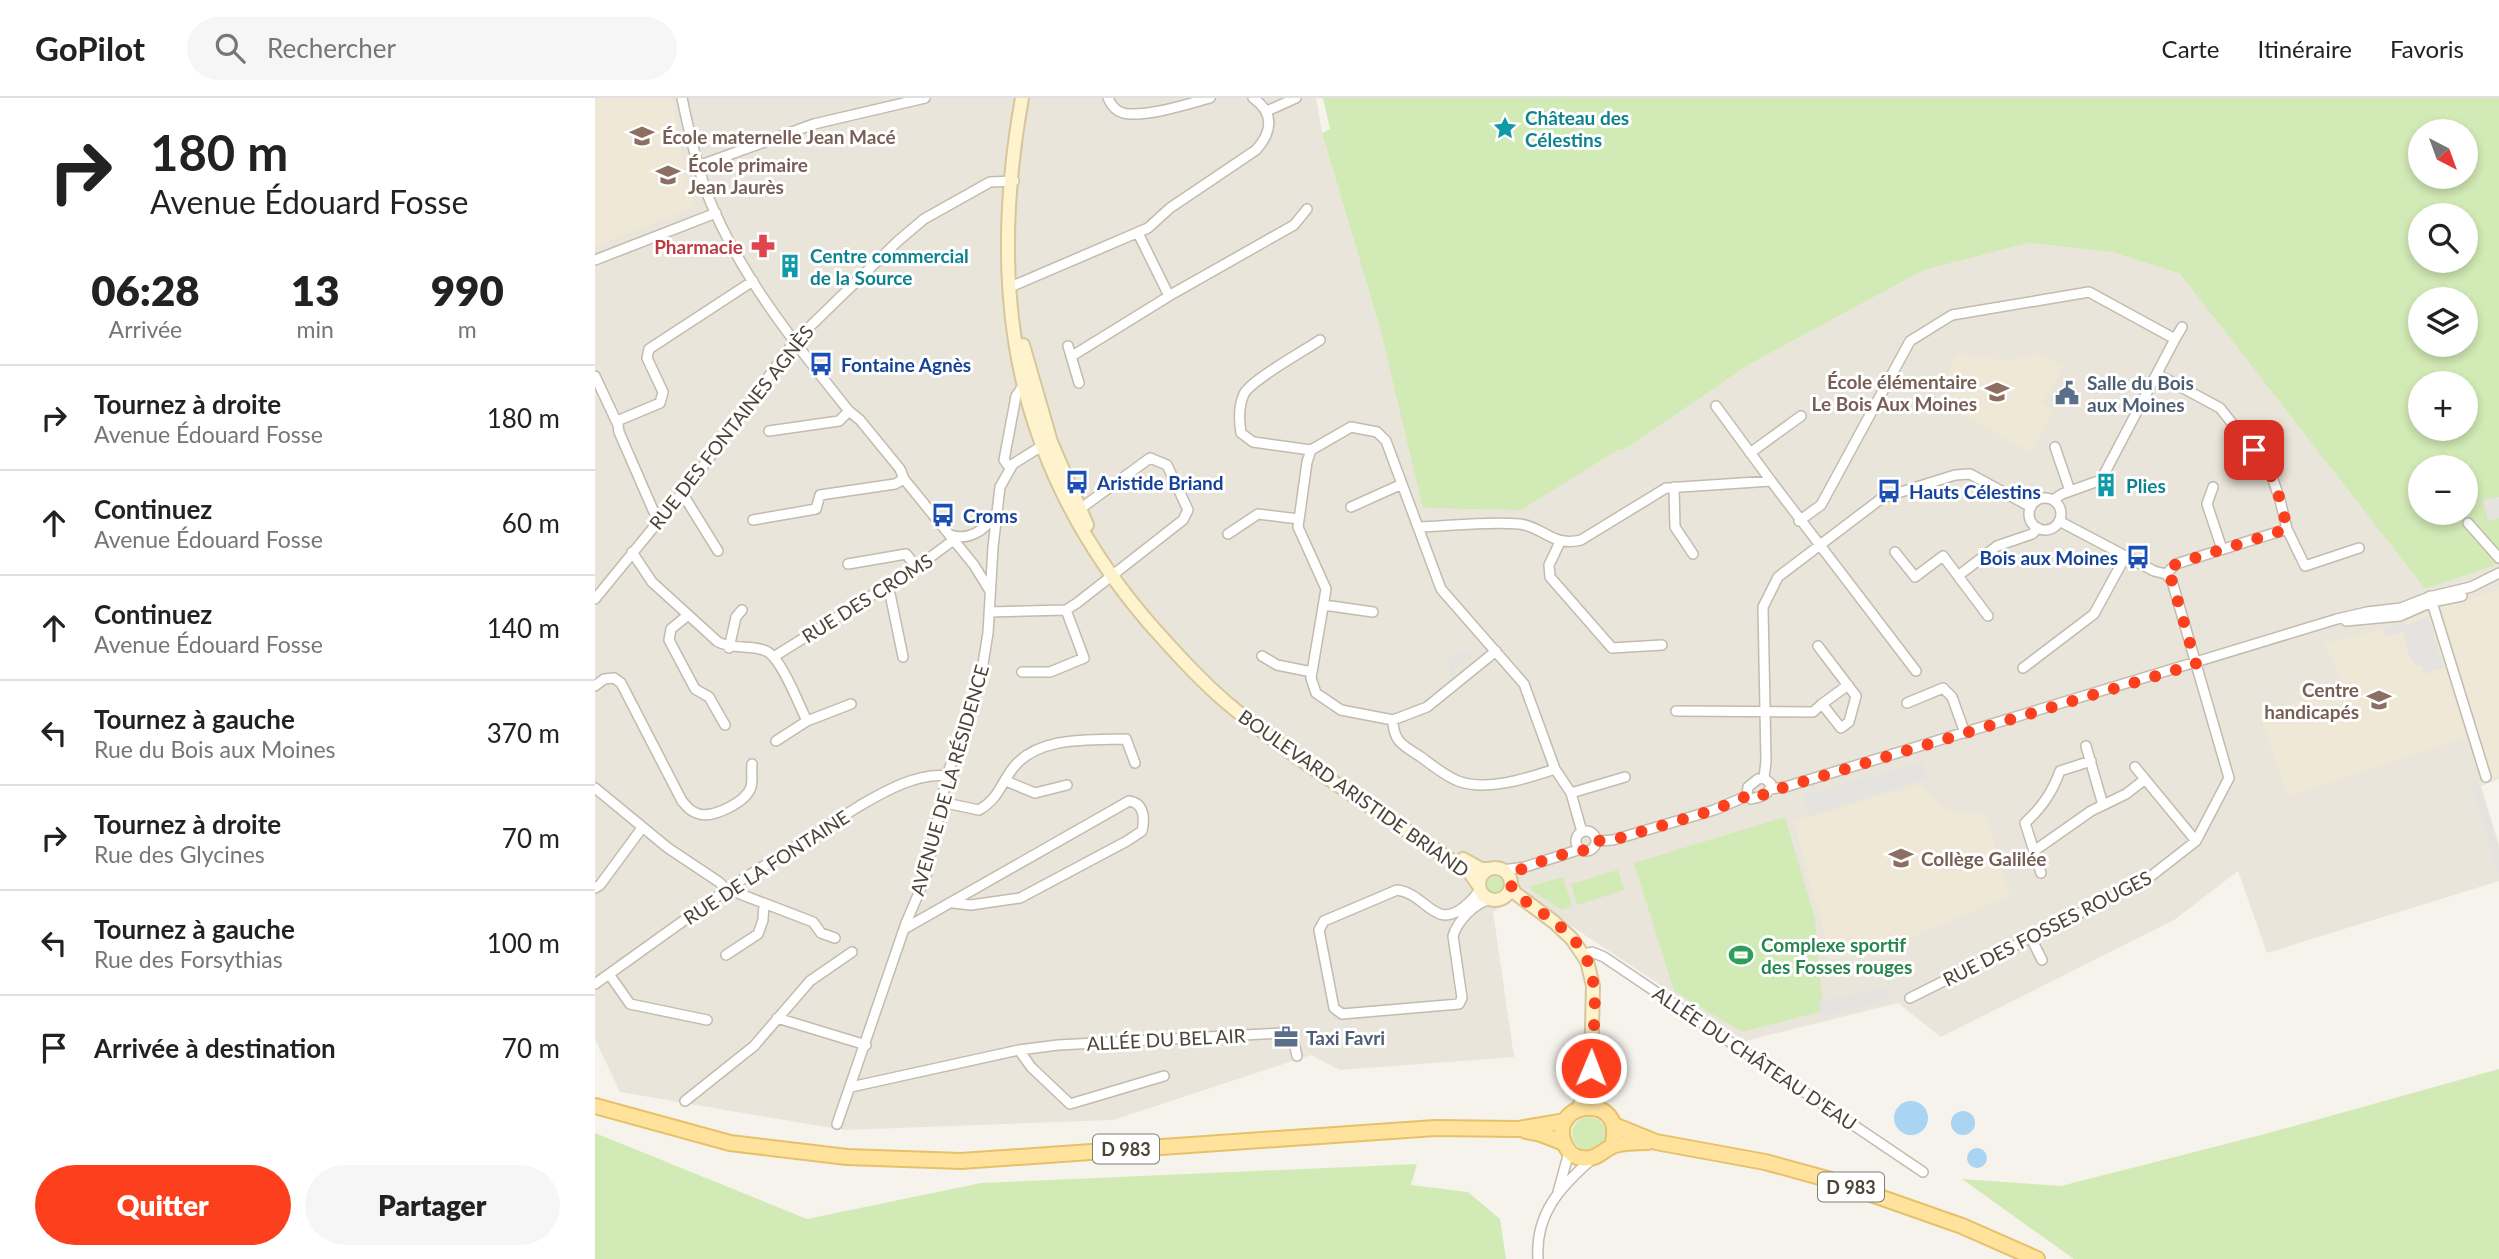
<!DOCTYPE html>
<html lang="fr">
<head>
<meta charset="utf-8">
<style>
  body { margin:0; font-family:Lato,sans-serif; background:#f6f6f6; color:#222; height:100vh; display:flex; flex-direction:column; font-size:26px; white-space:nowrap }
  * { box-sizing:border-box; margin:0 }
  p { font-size:23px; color:#767676 }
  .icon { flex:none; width:38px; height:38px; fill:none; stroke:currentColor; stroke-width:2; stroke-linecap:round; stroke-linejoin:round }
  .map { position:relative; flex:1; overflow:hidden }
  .side { display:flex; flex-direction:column; background:#fff; width:595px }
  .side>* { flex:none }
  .banner { background:#fff; color:#222; overflow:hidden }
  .needle { width:46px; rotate:139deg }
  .buttons { position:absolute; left:1813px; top:21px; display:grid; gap:14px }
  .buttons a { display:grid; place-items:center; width:70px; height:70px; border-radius:50%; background:#fff; box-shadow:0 4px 10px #0003; font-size:35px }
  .pin { position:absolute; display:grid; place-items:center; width:60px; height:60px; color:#fff; margin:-30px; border-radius:14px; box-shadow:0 4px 10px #0006 }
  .me { position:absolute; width:77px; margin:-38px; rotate:1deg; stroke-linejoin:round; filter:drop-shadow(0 0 5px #0008) }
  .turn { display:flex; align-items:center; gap:24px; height:147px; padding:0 35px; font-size:32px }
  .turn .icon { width:91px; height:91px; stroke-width:2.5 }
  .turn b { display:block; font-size:49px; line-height:60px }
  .eta { display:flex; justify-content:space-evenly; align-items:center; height:119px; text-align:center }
  .eta b { font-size:42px; font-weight:800; line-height:49px }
  .cta { display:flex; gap:14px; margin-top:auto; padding:14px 35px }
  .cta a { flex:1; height:80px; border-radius:42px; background:#fc3f1d; color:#fff; font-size:28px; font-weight:800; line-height:80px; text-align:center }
  .cta a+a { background:#f6f6f6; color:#222 }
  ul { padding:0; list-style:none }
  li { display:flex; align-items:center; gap:21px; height:105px; padding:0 35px; border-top:2px solid #e0e0e0 }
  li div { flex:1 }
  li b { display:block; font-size:26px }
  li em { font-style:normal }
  header { display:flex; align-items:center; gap:42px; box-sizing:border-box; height:98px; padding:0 35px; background:#fff; border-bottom:2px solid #e0e0e0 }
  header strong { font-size:33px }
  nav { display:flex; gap:38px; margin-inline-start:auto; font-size:24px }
  .search { width:490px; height:63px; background:#f6f6f6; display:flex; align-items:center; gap:18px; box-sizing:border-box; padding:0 24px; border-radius:38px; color:#767676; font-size:26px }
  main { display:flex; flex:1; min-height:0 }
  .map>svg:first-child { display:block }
  .residential { fill:#eae5da }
  .education { fill:#efe8d6 }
  .green { fill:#d2eab5; fill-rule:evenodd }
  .parking { fill:#e5e3e0 }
  .water { fill:#a9d4f2 }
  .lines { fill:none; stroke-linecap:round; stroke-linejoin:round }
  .street-casing { stroke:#c2bbae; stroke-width:12 }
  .secondary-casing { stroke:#d6c79b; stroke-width:16 }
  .primary-casing { stroke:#e6c16a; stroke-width:18 }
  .street { stroke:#fff; stroke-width:9 }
  .secondary { stroke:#fff3cd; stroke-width:12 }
  .primary { stroke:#ffe39c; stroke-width:14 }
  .route { stroke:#fc3f1d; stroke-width:12; stroke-dasharray:0 21.6 }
  .labels { text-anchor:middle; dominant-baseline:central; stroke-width:6; stroke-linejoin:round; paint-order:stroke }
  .shield { fill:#fff; stroke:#817c74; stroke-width:2 }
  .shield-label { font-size:18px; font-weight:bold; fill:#4b4439 }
  .culture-label { font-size:19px; font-weight:bold; fill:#0d838f; stroke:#fff; text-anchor:start }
  .education-label { font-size:19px; font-weight:bold; fill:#785e54; stroke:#fff; text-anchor:start }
  .health-label { font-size:19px; font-weight:bold; fill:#be3a42; stroke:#fff; text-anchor:end }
  .transit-label { font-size:19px; font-weight:bold; fill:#164399; stroke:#fff; text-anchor:start }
  .service-label { font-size:19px; font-weight:bold; fill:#4e5e75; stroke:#fff; text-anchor:start }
  .street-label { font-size:19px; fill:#4b4439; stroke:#fff }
  .leisure-label { font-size:19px; font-weight:bold; fill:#27864d; stroke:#fff; text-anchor:start }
</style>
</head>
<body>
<header>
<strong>GoPilot</strong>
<div class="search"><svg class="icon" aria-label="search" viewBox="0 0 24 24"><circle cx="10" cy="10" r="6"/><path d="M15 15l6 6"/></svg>Rechercher</div>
<nav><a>Carte</a><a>Itinéraire</a><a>Favoris</a></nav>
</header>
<main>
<section class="side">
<div class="banner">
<div class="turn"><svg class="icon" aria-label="right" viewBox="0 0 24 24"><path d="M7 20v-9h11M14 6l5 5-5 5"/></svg><div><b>180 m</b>Avenue Édouard Fosse</div></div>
</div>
<div class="eta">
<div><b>06:28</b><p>Arrivée</p></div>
<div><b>13</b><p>min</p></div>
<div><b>990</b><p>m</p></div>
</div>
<ul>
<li><svg class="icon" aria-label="right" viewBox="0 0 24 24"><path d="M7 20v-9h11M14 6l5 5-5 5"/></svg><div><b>Tournez à droite</b><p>Avenue Édouard Fosse</p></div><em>180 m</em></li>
<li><svg class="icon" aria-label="ahead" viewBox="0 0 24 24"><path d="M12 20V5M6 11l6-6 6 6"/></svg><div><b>Continuez</b><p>Avenue Édouard Fosse</p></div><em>60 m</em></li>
<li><svg class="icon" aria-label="ahead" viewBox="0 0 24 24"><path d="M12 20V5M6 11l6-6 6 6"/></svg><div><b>Continuez</b><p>Avenue Édouard Fosse</p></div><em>140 m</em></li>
<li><svg class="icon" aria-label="left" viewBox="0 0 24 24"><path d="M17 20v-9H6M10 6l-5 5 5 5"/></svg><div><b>Tournez à gauche</b><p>Rue du Bois aux Moines</p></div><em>370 m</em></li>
<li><svg class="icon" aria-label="right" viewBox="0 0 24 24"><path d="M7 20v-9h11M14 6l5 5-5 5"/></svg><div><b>Tournez à droite</b><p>Rue des Glycines</p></div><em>70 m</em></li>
<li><svg class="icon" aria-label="left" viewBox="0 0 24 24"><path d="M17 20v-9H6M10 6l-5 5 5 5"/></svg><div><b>Tournez à gauche</b><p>Rue des Forsythias</p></div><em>100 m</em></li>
<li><svg class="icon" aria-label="arrive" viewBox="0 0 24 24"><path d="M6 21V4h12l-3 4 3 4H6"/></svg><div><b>Arrivée à destination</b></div><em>70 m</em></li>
</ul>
<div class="cta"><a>Quitter</a><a>Partager</a></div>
</section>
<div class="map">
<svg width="1904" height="1161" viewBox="0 0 1904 1161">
  <rect width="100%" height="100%" fill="#f6f3ec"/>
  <path class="residential" d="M0,0H721L727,35L815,332L1015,342L1027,353L1155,266L1329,172L1434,145L1517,154L1585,176L1830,491L1904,466V681L1886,688L1904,747V783L1672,855L1643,773L1579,822L1346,939L1303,905L1150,943L928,796L898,814L919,959L745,972L716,957L518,1022L249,1032L25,994L0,941Z"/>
  <path class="education" d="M0,0H77L91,80L101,109L0,148Z
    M1361,256L1417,263L1440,256L1470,267L1447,305L1459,313L1435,353L1352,309L1349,283Z
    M1904,492V679L1897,681L1846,509Z
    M1835,514L1873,639L1693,698L1664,616L1748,588L1730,546L1788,531Z
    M1325,686L1346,709L1366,716L1390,717L1415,797L1304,845L1236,862L1199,724Z"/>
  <path class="green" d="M728,0H1904V399L1888,403L1904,420V466L1830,491L1585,176L1517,154L1434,145L1329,172L1155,266L1027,353L1024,351L926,412L828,410L786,234L727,35L735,31ZM1825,33H1871V79H1825ZM1825,117H1871V163H1825ZM1825,201H1871V247H1825ZM1825,285H1871V331H1825ZM1825,369H1871V415H1825Z
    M1190,719L1220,821L1228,913L1147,934L1079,893L1039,765Z
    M1023,772L1029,792L982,807L976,786Z
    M892 787a8 8 0 1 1 16 0a8 8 0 1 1-16 0Z
    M968,779L977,808L967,812L936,792V788Z
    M1904,971V1161H1479L1367,1081L1466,1088L1670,1036Z
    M977 1036a17 17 0 1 1 34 0a17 17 0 1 1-34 0Z
    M0,1035L212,1121L386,1085L822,1066L816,1087L873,1094L905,1121L911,1161H0Z"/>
  <path class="parking" d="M1904,399V420L1893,423L1888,402Z
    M1833,518L1849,569L1829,576L1827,567L1822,568L1813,555L1808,534L1790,539L1788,531L1809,524L1811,527Z
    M874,552L877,559L859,567L862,579L857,581L850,561Z
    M1327,664L1332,680L1214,718L1208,697Z
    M1883,684L1904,754V778L1876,686Z
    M1290,889L1294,902L1227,919L1223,904Z"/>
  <path class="water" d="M1299 1020a17 17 0 1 1 34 0a17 17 0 1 1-34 0Z
    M1356 1025a12 12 0 1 1 24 0a12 12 0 1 1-24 0Z
    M1372 1060a10 10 0 1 1 20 0a10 10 0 1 1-20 0Z"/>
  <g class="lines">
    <g class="street-casing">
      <path id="street" d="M87,0C94,34 101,66 113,98C145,178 201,247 254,313L265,322L305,371L309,381L379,467L395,493
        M513,0C516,7 520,13 528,15C550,20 593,6 615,0
        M672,13L701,0
        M103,68L219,26L330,0
        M543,135L574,198
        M0,162L121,115
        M413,190L553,130L575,110L661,52C677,34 680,15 658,0
        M1580,241L1587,229
        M473,248L484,285
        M477,258L579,195L699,127L712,111
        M1562,276L1625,310L1675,373L1685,402L1692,431L1710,468L1764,450
        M0,278L23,327L24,334L58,412L64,422
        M1121,308L1176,383
        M22,323L65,305L68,294L52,260L54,251L158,183
        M174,333L244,323L254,313
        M1460,349L1475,393
        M716,352L712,364L703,429L731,491L716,580L721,595L746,612L798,622C798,644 809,648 826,659C837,667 850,678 863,683C892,694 933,680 960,671
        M716,352L756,329L782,334L791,343L846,491L929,586L960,671L976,695L987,734
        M716,352L658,344L646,335C644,323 644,307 649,296C656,282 709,253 725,242
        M1155,355L1206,318
        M415,370L409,362L421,298L428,288
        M1079,389L1080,429L1098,456
        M1618,389L1612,406L1627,451
        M87,395L123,453
        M1434 416a16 16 0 1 1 32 0a16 16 0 1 1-32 0Z
        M756,409L807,386
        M158,422L221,411L225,397L300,386L309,381
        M1204,423L1226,407L1315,243L1357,217L1494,194L1580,241L1506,382L1467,396L1458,402
        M1873,425L1904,460
        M823,429C854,428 893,423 924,426C948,428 956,449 986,442L1071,390L1176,383L1321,573
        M633,436L663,416L704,421
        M355,437C373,443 390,433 399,417
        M965,444L954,467L955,479L1017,550L1067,547
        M37,454L57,484L123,544C139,552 156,546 171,553C186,559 204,607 212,623L181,643
        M1300,454L1320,479L1348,458L1393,518
        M253,466L311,456L322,469
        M1571,476L1581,466L1692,431
        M1363,478L1402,448L1437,436L1443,430
        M293,486L308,559
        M1835,498L1891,679
        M0,501L103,375L199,244L303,143L329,121L395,84L419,83
        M729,507L778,514
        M394,514L471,512L482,505L588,422L593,412L572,367L555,360L485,411
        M93,517L76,531L74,542L100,591L114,599L130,627
        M1751,523L1805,518L1837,504L1867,498
        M134,550L141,519L147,512
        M180,558L322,469L360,441
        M667,558L682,567L717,574
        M1428,570L1499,516L1530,459
        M427,574H455L489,560L471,512
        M0,588L9,581L19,580L26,585L87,703C92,709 96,714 104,716C119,720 151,704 156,689C158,682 156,673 157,666
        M1312,605L1348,590L1357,599L1370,635
        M1227,606L1253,587
        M1081,613L1218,614L1227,606L1246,630L1254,624L1261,598L1223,548
        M798,622L832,609L901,553
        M212,623L256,606
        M1491,648L1508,707
        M1496,663L1465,673C1457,695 1447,709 1430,725L1439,753L1496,713L1531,696L1549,682
        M1540,669L1601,743
        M1169,680L1171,663L1168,509L1183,479L1287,400L1360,377L1375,376L1436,409
        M1169,680L1176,686C1175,697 1165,699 1156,701L1152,698L1153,689L1163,681Z
        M411,683L440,695L472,687
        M0,690L73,750L124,784L132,792
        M1175,691L1190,689L1742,521L1772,514L1806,510L1834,499L1876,489L1904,475
        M976,695L1030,679
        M346,704L384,712C404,700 405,687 418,670C443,638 494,642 531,641L540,665
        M981 743a10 10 0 1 1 20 0a10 10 0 1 1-20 0Z
        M1001,743L1018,742L1119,712L1152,698
        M1439,753L1446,775
        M908,772L930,769L986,751
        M137,788L145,796L218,824L226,835L240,840
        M0,790L5,787L47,730
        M885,791C881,798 876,803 870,808C840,834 831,795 802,792L729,823L724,832L739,910L747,916L864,906L867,900L858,838C863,822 879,806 895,801
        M309,831L534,703C549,705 550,720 547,733L532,743L425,800L376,807L358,805
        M1436,840L1447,862
        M989,856L997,854L1009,859L1328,1074
        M131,857L163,836L168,822L169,806
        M14,876L35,906L112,922
        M0,886L137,788L266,707C290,693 324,674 352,678
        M1315,900L1551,782L1601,743L1634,680L1577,483L1571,476L1559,473L1464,423
        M182,920L271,947
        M424,952L436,969L475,1006L569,978
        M256,989L424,952L463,947L687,935L698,941L702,958
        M90,1003L159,948L215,883L257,854
        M242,1026L311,825L331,778L352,678L387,572L393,535L398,449L405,389L418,366L450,346
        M963,1094L974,1054
        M943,1161C940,1116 965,1089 997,1061"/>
    </g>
    <g class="secondary-casing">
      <path id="secondary" d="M427,0C391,199 420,369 554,525C579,553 604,581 632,605C708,669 794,719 875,775L884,788
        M428,247L456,344L492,427
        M868,761L886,771H895
        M884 786a16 16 0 1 1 32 0a16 16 0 1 1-32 0Z
        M916,788L920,795L959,824L977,841L992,863L998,888L996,970L1003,1011
        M984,1011L994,977"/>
    </g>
    <g class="primary-casing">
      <path id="primary" d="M0,1008L135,1045L252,1059L366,1063L840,1030L923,1031L970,1023
        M1019,1027L1061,1044L1170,1064L1236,1082L1367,1128L1442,1161
        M931,1033L946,1036L969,1045
        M1017,1048C1033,995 957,1001 968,1042C971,1051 977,1059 986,1060C1002,1063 1008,1051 1020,1047C1030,1044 1042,1044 1053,1044"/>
    </g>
    <use href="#street" class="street"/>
    <use href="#secondary" class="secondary"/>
    <use href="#primary" class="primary"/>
  </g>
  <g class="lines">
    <path class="route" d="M996,970C997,936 1006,895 992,862C982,839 959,823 939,809C932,804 922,799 918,792C910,778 927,770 938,766C957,760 975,753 995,752L999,749L1001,743L1018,742L1119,712L1152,698L1156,701C1164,699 1169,698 1175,691L1187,690L1601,566L1577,483L1571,476L1581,466L1692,431C1685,398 1680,379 1659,352"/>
  </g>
  <defs>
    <g id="sight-bare" transform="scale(1.89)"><path d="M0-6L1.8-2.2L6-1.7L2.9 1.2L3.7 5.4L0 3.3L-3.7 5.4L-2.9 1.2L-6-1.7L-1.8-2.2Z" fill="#0f9aa8" stroke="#fff" stroke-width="2.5" paint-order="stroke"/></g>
    <g id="school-bare" transform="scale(1.89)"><path d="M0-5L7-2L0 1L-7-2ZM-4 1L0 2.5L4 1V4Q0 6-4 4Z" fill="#8d6e63" stroke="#fff" stroke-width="2.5" paint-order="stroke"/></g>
    <g id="pharmacy-bare" transform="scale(1.89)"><path d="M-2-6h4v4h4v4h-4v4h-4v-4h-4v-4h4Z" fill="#e0444e" stroke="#fff" stroke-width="2.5" paint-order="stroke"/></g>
    <g id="building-bare" transform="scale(1.89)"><path d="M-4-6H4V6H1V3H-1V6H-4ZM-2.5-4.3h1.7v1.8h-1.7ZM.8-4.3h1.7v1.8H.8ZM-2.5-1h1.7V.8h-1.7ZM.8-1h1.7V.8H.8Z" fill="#0f9aa8" stroke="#fff" stroke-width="2.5" paint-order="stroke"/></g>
    <g id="bus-bare" transform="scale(1.89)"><path d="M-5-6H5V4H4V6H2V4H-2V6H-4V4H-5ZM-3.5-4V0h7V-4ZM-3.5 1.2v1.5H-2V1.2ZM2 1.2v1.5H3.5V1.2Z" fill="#1a4fb4" stroke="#fff" stroke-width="2.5" paint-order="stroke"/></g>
    <g id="civic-bare" transform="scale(1.89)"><path d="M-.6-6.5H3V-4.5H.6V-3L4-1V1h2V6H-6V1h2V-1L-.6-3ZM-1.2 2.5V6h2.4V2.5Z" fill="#5c6f8a" stroke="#fff" stroke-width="2.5" paint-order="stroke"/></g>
    <g id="stadium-bare" transform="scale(1.89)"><path d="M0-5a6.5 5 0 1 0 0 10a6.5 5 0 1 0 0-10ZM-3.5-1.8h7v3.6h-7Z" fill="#2e9e5b" stroke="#fff" stroke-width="2.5" paint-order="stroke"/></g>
    <g id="office-bare" transform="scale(1.89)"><path d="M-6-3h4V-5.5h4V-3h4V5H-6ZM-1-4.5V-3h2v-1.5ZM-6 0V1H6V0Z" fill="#5c6f8a" stroke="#fff" stroke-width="2.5" paint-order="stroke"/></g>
  </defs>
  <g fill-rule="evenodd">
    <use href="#sight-bare" x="910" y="30"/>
    <use href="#school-bare" x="47" y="38"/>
    <use href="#school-bare" x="73" y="77"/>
    <use href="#pharmacy-bare" x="168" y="148"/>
    <use href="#building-bare" x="195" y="168"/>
    <use href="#bus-bare" x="226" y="266"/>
    <use href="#school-bare" x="1402" y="294"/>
    <use href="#civic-bare" x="1472" y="295"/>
    <use href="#bus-bare" x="482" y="384"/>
    <use href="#building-bare" x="1511" y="387"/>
    <use href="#bus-bare" x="1294" y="393"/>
    <use href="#bus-bare" x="348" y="417"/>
    <use href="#bus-bare" x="1543" y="459"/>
    <use href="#school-bare" x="1784" y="602"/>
    <use href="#school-bare" x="1306" y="760"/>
    <use href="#stadium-bare" x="1146" y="857"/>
    <use href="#office-bare" x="691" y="939"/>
  </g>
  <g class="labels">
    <g class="shield">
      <rect x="498" y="1036.5" width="66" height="29" rx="5"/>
      <rect x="1223" y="1074.5" width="66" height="29" rx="5"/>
    </g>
    <g class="shield-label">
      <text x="531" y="1051">D 983</text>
      <text x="1256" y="1089">D 983</text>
    </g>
    <g class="culture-label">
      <text x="930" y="19">Château des<tspan x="930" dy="22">Célestins</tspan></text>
      <text x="215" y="157">Centre commercial<tspan x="215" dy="22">de la Source</tspan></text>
      <text x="1531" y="387">Plies</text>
    </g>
    <g class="education-label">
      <text x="67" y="38">École maternelle Jean Macé</text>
      <text x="93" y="66">École primaire<tspan x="93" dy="22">Jean Jaurès</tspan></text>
      <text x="1382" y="283" text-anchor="end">École élémentaire<tspan x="1382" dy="22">Le Bois Aux Moines</tspan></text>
      <text x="1764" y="591" text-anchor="end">Centre<tspan x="1764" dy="22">handicapés</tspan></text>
      <text x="1326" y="760">Collège Galilée</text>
    </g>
    <g class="health-label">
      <text x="148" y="148">Pharmacie</text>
    </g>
    <g class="transit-label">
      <text x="246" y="266">Fontaine Agnès</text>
      <text x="502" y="384">Aristide Briand</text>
      <text x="1314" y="393">Hauts Célestins</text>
      <text x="368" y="417">Croms</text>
      <text x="1523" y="459" text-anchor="end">Bois aux Moines</text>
    </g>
    <g class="service-label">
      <text x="1492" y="284">Salle du Bois<tspan x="1492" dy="22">aux Moines</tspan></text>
      <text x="711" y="939">Taxi Favri</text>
    </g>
    <g class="street-label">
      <text transform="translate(136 329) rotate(-52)">RUE DES FONTAINES AGNÈS</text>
      <text transform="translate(272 500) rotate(-32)">RUE DES CROMS</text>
      <text transform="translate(354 682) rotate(-74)">AVENUE DE LA RÉSIDENCE</text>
      <text transform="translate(759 695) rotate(35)">BOULEVARD ARISTIDE BRIAND</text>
      <text transform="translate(171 769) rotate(-33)">RUE DE LA FONTAINE</text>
      <text transform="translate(1452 830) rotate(-27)">RUE DES FOSSES ROUGES</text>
      <text transform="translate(571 941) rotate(-3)">ALLÉE DU BEL AIR</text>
      <text transform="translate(1160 960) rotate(34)">ALLÉE DU CHÂTEAU D'EAU</text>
    </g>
    <g class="leisure-label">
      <text x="1166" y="846">Complexe sportif<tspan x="1166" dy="22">des Fosses rouges</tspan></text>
    </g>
  </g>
</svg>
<div class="buttons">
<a><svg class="needle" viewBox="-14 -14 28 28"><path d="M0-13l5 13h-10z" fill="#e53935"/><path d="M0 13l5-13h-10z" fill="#767676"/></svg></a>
<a><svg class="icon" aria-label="search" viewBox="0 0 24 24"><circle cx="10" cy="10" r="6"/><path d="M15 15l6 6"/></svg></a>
<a><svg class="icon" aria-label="layers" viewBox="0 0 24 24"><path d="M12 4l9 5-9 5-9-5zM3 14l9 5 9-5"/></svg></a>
<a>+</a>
<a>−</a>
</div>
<div class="pin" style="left:1659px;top:352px;background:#d93025"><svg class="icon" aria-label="arrive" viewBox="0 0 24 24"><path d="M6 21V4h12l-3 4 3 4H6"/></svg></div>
<svg class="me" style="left:996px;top:970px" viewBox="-20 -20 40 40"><circle r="17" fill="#fc3f1d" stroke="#fff" stroke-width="3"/><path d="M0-11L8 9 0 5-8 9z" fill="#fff"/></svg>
</div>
</main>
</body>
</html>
